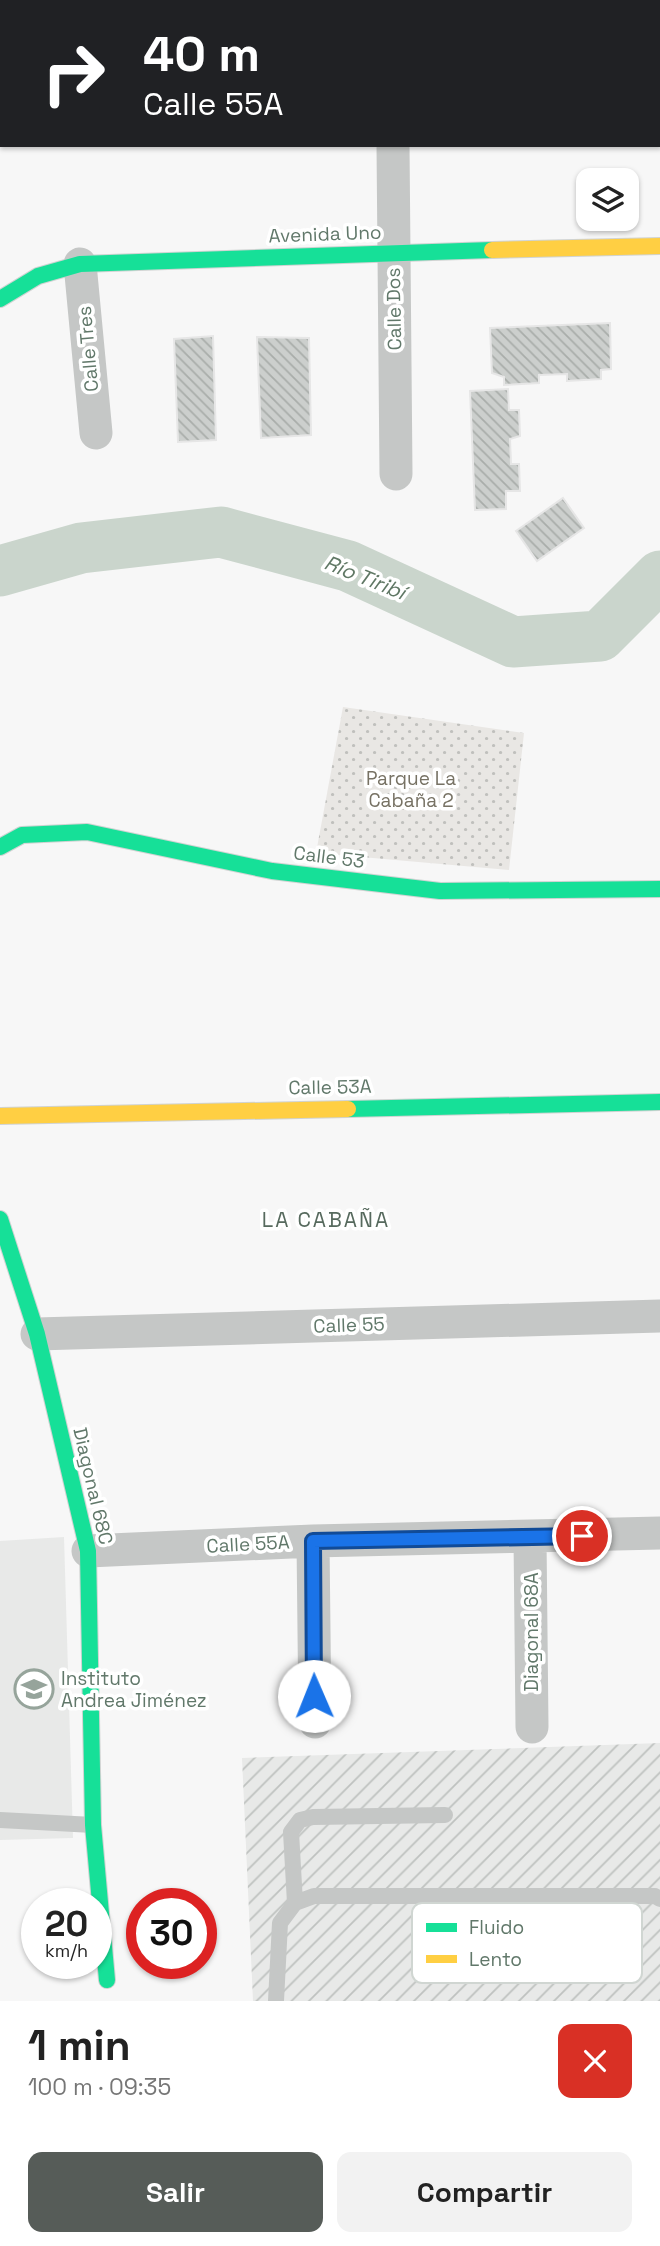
<!DOCTYPE html>
<html lang="es">
<head>
<meta charset="utf-8">
<style>
  body { margin:0; font-family:"Space Grotesk",sans-serif; background:#f2f2f2; color:#222; height:100vh; display:flex; flex-direction:column; font-size:26px; white-space:nowrap }
  * { box-sizing:border-box; margin:0 }
  p { font-size:23px; color:#767676 }
  .icon { flex:none; width:38px; height:38px; fill:none; stroke:currentColor; stroke-width:2; stroke-linecap:round; stroke-linejoin:round }
  .map { position:relative; height:2001px; overflow:hidden }
  .panel { display:flex; flex-direction:column; background:#fff; flex:1 }
  .panel>* { flex:none }
  .banner { position:absolute; left:0px; top:0px; width:662px; height:147px; box-shadow:0 2px 5px #0004; background:#202124; color:#fff; overflow:hidden }
  .buttons { position:absolute; left:576px; top:168px; display:grid; gap:14px }
  .buttons a { display:grid; place-items:center; width:63px; height:63px; border-radius:14px; background:#fff; box-shadow:0 2px 5px #0004; font-size:35px }
  .speed { position:absolute; left:21px; top:1888px; display:flex; gap:14px; font-size:35px; font-weight:700; text-align:center }
  .speed>* { display:grid; place-content:center; width:91px; height:91px; border-radius:50%; background:#fff; box-shadow:0 2px 5px #0004; line-height:1 }
  .speed small { font-size:18px; font-weight:400 }
  .speed .limit { border:10px solid #d22; background:#fff; color:#111 }
  .pin { position:absolute; display:grid; place-items:center; width:60px; height:60px; color:#fff; margin:-30px; border:4px solid #fff; border-radius:50%; box-shadow:0 2px 7px #0007 }
  .me { position:absolute; width:77px; margin:-38px; rotate:359deg; stroke-linejoin:round; filter:drop-shadow(0 0 5px #0008) }
  .turn { display:flex; align-items:center; gap:24px; height:147px; padding:0 28px; font-size:32px }
  .turn .icon { width:91px; height:91px; stroke-width:2.5 }
  .turn b { display:block; font-size:49px; line-height:60px }
  .round { display:grid; place-items:center; flex:none; width:74px; height:74px; border-radius:14px; background:#f2f2f2 }
  .head { display:flex; align-items:center; justify-content:space-between; height:119px; padding:0 28px }
  h1 { font-size:42px; font-weight:700; line-height:52px }
  .cta { display:flex; gap:14px; margin-top:auto; padding:14px 28px }
  .cta a { flex:1; height:80px; border-radius:14px; background:#565c58; color:#fff; font-size:28px; font-weight:700; line-height:80px; text-align:center }
  .cta a+a { background:#f2f2f2; color:#222 }
  .map>svg:first-child { display:block }
  .built { fill:#e8e9e8 }
  .industrial { fill:url(#industrial-furrows) }
  .grass { fill:url(#grass-dots) }
  .cemetery { fill:url(#cemetery-stones) }
  .lines { fill:none; stroke-linecap:round; stroke-linejoin:round }
  .river { stroke:#cad5cc; stroke-width:51 }
  .building { fill:url(#building-back-hatch); stroke:#e6e6e6; stroke-width:2 }
  .fast-casing { stroke:#d0d3d2; stroke-width:18 }
  .slow-casing { stroke:#d0d3d2; stroke-width:18 }
  .lane { stroke:#c5c7c6; stroke-width:16 }
  .street { stroke:#c5c7c6; stroke-width:33 }
  .fast { stroke:#16e098; stroke-width:16 }
  .slow { stroke:#ffcf43; stroke-width:16 }
  .route-casing { stroke:#114b97; stroke-width:18 }
  .route { stroke:#1a73e8; stroke-width:12 }
  .labels { text-anchor:middle; dominant-baseline:central; stroke-width:7; stroke-linejoin:round; paint-order:stroke }
  .street-label { font-size:19px; fill:#61786a; stroke:#fff }
  .park-label { font-size:19px; fill:#777264; stroke:#fff }
  .poi-label { font-size:19px; fill:#61786a; stroke:#fff; text-anchor:start }
  .water-label { font-size:21px; font-style:italic; fill:#607865; stroke:#fff }
  .neighbourhood-label { font-size:21px; letter-spacing:2px; fill:#576a5e; stroke:#fff }
  .key { fill:#fff; stroke:#d0d6d2; stroke-width:2 }
  .key-label { font-size:19px; fill:#61786a }
</style>
</head>
<body>
<div class="map">
<svg width="660" height="2001" viewBox="0 0 660 2001">
  <defs>
    <pattern id="industrial-furrows" width="10" height="10" patternUnits="userSpaceOnUse" patternTransform="scale(1.75)"><rect width="10" height="10" fill="#e8e9e8"/><path d="M-1 1l2-2M0 10L10 0M9 11l2-2" fill="none" stroke="#bfc2c0"/></pattern>
    <pattern id="grass-dots" width="8" height="8" patternUnits="userSpaceOnUse" patternTransform="scale(1.75)"><rect width="8" height="8" fill="#e9e7e4"/><path d="M2 2h.1M6 6h.1" fill="none" stroke="#c0c0bd" stroke-width="1.8" stroke-linecap="round"/></pattern>
    <pattern id="cemetery-stones" width="16" height="16" patternUnits="userSpaceOnUse" patternTransform="scale(1.75)"><rect width="16" height="16" fill="#e9e7e4"/><path d="M2 7V4a2 2 0 0 1 4 0v3zM10 15v-3a2 2 0 0 1 4 0v3z" fill="#c0c0bd"/></pattern>
    <pattern id="building-back-hatch" width="6" height="6" patternUnits="userSpaceOnUse" patternTransform="scale(1.75)"><rect width="6" height="6" fill="#cccfcd"/><path d="M-1 5l2 2M0 0l6 6M5-1l2 2" fill="none" stroke="#a9adaa"/></pattern>
  </defs>
  <rect width="100%" height="100%" fill="#f7f7f7"/>
  <path class="built" d="M64,1537L73,1838L0,1840V1541Z"/>
  <path class="industrial" d="M660,1743V2001H253L242,1758Z"/>
  <path class="grass" d="M343,707L524,733L509,870L316,853Z"/>
  <path class="cemetery" d="M372,0H660V127V2Z"/>
  <g class="lines">
    <path class="river" d="M0,571L81,548L221,532L348,566L513,642L600,636L660,576"/>
  </g>
  <path class="building" d="M610,323L611,369L601,370V379L567,381V374L539,375V383L504,385V377L492,373L490,328Z
    M213,336L216,440L178,442L174,339Z
    M257,337L309,338L311,435L261,438Z
    M508,389L509,410H519L520,436L510,439L511,464H519L520,491H506V509L475,510L470,391Z
    M563,498L584,528L537,561L516,531Z"/>
  <g class="lines">
    <g class="fast-casing">
      <path id="fast" d="M0,299L38,276L80,264L492,250
        M0,847L22,835L87,832L272,871L440,891L660,889
        M348,1109L660,1102
        M0,1219L37,1334L88,1551L93,1825L107,1980"/>
    </g>
    <g class="slow-casing">
      <path id="slow" d="M492,250L660,246
        M0,1116L348,1109"/>
    </g>
    <path class="lane" d="M0,1820L93,1825
      M295,1903L291,1832L300,1820L313,1817L445,1815
      M276,2001L280,1923L295,1903L314,1896H655L660,1899"/>
    <path class="street" d="M342,0L343,2
      M393,145L396,474
      M80,264L96,433
      M37,1334L660,1316
      M530,1538L532,1727
      M313,1541L315,1722
      M88,1551L313,1541L660,1533"/>
    <use href="#fast" class="fast"/>
    <use href="#slow" class="slow"/>
  </g>
  <g class="lines">
    <g class="route-casing">
      <path id="route" d="M314,1696L313,1541L582,1536"/>
    </g>
    <use href="#route" class="route"/>
  </g>
  <defs>
    <g id="school-ring" transform="scale(2.0125)"><circle r="9.5" fill="#fff" stroke="#96a49b" stroke-width="1.5"/><path d="M0-5L7-2L0 1L-7-2ZM-4 1L0 2.5L4 1V4Q0 6-4 4Z" fill="#96a49b"/></g>
  </defs>
  <g fill-rule="evenodd">
    <use href="#school-ring" x="34" y="1689"/>
  </g>
  <g class="labels">
    <g class="street-label">
      <text transform="translate(325 234) rotate(-2)">Avenida Uno</text>
      <text transform="translate(394 309) rotate(-91)">Calle Dos</text>
      <text transform="translate(88 349) rotate(-95)">Calle Tres</text>
      <text transform="translate(329 857) rotate(7)">Calle 53</text>
      <text transform="translate(330 1087) rotate(-1)">Calle 53A</text>
      <text transform="translate(349 1325) rotate(-2)">Calle 55</text>
      <text transform="translate(93 1486) rotate(77)">Diagonal 68C</text>
      <text transform="translate(248 1544) rotate(-3)">Calle 55A</text>
      <text transform="translate(531 1632) rotate(-90)">Diagonal 68A</text>
    </g>
    <g class="park-label">
      <text x="411" y="778">Parque La<tspan x="411" dy="22">Cabaña 2</tspan></text>
    </g>
    <g class="poi-label">
      <text x="61" y="1678">Instituto<tspan x="61" dy="22">Andrea Jiménez</tspan></text>
    </g>
    <g class="water-label">
      <text transform="translate(365 577) rotate(22)">Río Tiribí</text>
    </g>
    <g class="neighbourhood-label">
      <text x="326" y="1219">LA CABAÑA</text>
    </g>
  </g>
  <rect x="412" y="1903" width="230" height="80" rx="10" class="key"/>
  <rect x="426" y="1923" width="31" height="9" fill="#16e098"/>
  <rect x="426" y="1955" width="31" height="8" fill="#ffcf43"/>
  <g class="key-label">
    <text x="469" y="1934">Fluido</text>
    <text x="469" y="1966">Lento</text>
  </g>
</svg>
<div class="buttons">
<a><svg class="icon" aria-label="layers" viewBox="0 0 24 24"><path d="M12 4l9 5-9 5-9-5zM3 14l9 5 9-5"/></svg></a>
</div>
<div class="speed"><div>20<small>km/h</small></div><div class="limit">30</div></div>
<div class="pin" style="left:582px;top:1536px;background:#d93025"><svg class="icon" aria-label="arrive" viewBox="0 0 24 24"><path d="M6 21V4h12l-3 4 3 4H6"/></svg></div>
<svg class="me" style="left:314px;top:1696px" viewBox="-20 -20 40 40"><circle r="19" fill="#fff"/><path d="M0-13L10 11 0 6-10 11z" fill="#1a73e8"/></svg>
<div class="banner">
<div class="turn"><svg class="icon" aria-label="right" viewBox="0 0 24 24"><path d="M7 20v-9h11M14 6l5 5-5 5"/></svg><div><b>40 m</b>Calle 55A</div></div>
</div>
</div>
<section class="panel">
<div class="head"><div><h1>1 min</h1><p>100 m · 09:35</p></div><a class="round" style="background:#d93025;color:#fff"><svg class="icon" aria-label="close" viewBox="0 0 24 24"><path d="M6 6l12 12M18 6L6 18"/></svg></a></div>
<div class="cta"><a>Salir</a><a>Compartir</a></div>
</section>
</body>
</html>
